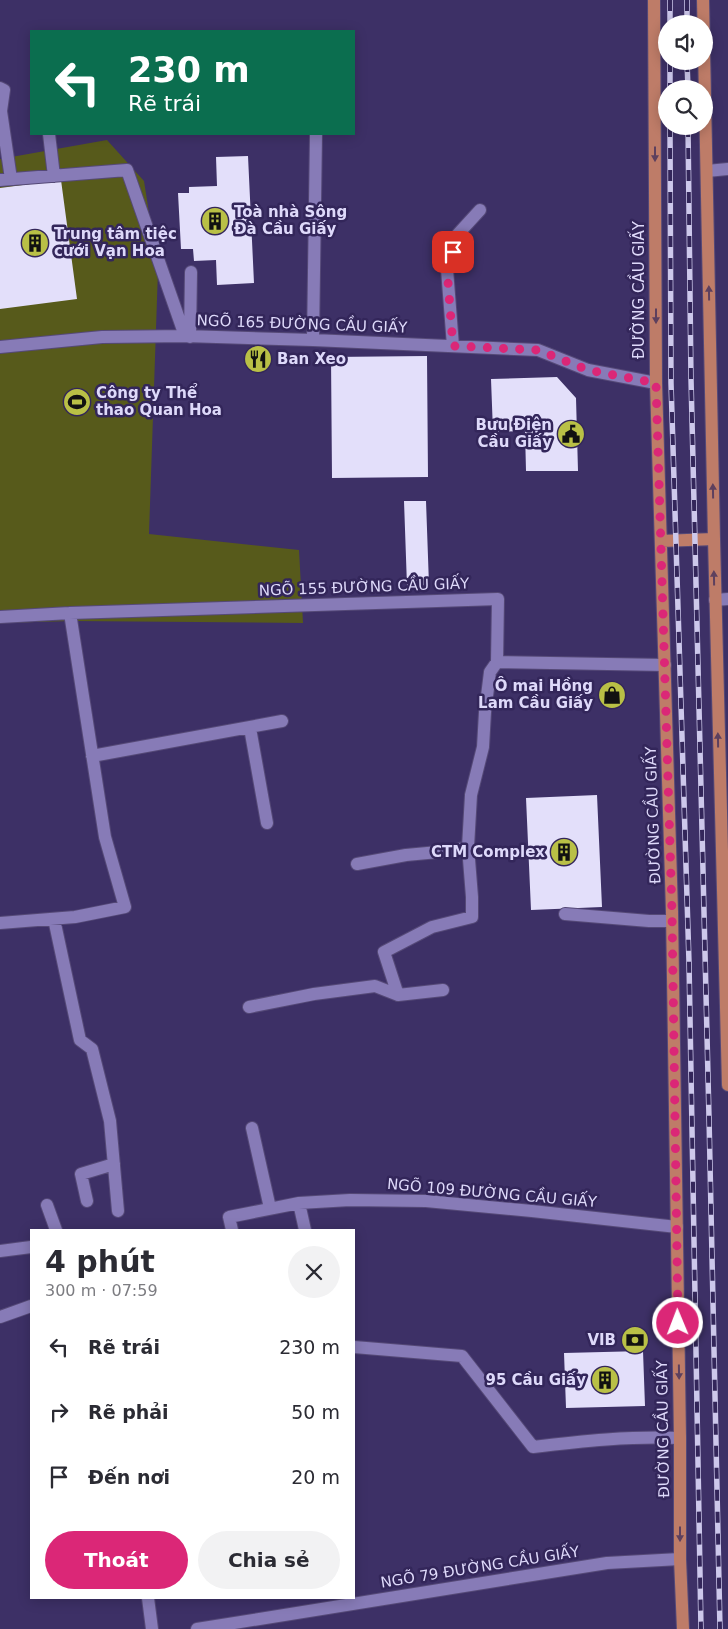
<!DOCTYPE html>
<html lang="vi">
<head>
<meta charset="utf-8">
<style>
  body { margin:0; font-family:"DejaVu Sans",sans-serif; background:#f2f2f3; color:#2b2b33; height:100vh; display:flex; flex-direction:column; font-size:19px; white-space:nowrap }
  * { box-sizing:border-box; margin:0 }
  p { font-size:16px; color:#7c7c81 }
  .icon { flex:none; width:28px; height:28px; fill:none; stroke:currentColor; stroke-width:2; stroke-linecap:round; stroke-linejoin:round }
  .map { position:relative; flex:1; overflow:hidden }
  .sheet { position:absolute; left:30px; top:1229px; width:325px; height:370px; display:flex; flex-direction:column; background:#fff; border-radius:0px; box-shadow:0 2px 12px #0003 }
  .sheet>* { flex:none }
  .hud { position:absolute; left:30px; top:30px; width:325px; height:105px; border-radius:0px; box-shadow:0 2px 12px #0003; background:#0b6e4f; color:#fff; overflow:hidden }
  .buttons { position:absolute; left:658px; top:15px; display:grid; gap:10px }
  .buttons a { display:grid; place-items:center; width:55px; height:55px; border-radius:50%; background:#fff; box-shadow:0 2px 12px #0003; font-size:25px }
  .pin { position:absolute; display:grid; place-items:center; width:42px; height:42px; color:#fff; margin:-21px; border-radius:10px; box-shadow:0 2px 8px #0006 }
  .me { position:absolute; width:55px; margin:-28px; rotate:359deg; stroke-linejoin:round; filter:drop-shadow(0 0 4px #0008) }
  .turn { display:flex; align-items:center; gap:18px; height:105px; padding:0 15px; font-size:22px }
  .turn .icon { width:65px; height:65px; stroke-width:2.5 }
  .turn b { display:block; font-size:35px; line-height:42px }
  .round { display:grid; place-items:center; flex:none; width:52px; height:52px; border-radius:26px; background:#f2f2f3 }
  .headline { display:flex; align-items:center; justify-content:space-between; height:85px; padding:0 15px }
  h1 { font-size:30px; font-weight:600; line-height:38px }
  .action { display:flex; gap:10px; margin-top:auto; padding:10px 15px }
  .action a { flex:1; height:58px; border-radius:30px; background:#db2777; color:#fff; font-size:20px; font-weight:600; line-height:58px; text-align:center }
  .action a+a { background:#f2f2f3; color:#2b2b33 }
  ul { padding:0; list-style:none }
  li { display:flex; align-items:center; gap:15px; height:65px; padding:0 15px }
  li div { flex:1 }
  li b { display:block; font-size:19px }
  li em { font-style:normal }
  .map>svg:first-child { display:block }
  .green { fill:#575a1b }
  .building { fill:#e3dffa }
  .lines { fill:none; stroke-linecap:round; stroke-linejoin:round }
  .minor-casing { stroke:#554977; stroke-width:14 }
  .major-casing { stroke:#554977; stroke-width:14 }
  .minor { stroke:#877bb7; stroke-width:12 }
  .major { stroke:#be7c68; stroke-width:12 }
  .rail-casing { stroke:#cdc8eb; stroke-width:5.5 }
  .rail { stroke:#33265a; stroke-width:4; stroke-dasharray:11; stroke-linecap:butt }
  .oneway { fill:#5d405e }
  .route { stroke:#db2777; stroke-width:9; stroke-dasharray:0 16.2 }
  .labels { text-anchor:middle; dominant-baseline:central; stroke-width:5; stroke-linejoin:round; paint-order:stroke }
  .poi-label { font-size:15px; font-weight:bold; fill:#ded9fa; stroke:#33265a; text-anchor:end }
  .street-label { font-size:15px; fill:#ded9fa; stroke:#33265a }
</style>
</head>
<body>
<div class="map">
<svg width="728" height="1629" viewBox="0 0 728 1629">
  <rect width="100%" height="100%" fill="#3d3066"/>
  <path class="green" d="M107,140L144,181L158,270L149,534L299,550L303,623L72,621L0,623V159Z"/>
  <path class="building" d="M248,156L254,283L217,285L216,260L194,261L193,249H181L178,193H189V187L217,186L216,157Z
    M61,180L77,299L0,309V188Z
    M427,356L428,477L332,478L331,357Z
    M557,377L576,398L578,471H526L525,431L493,432L491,379Z
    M404,501H426L429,585L407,586Z
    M597,795L602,907L531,910L526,798Z
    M643,1351L645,1406L566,1408L564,1353Z"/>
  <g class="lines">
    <g class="minor-casing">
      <path id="minor" d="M0,88L4,90L1,111L11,179
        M49,134L54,176
        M707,171L728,169
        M0,180L127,170L185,336
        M190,337L191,272
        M313,340L316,134
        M453,346L447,269L458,234L480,210
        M0,347L102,337L185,336L313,340L538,350L588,370L656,383
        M715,600L728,599
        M0,617L70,613L498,599L497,662L665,665
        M250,728L267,823
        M92,756L282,721
        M357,864L406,855L449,851L468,847
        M565,914L649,921H672
        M54,919L80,1040L92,1049L110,1121L118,1211
        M0,923L75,917L125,907L105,837L70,613
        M398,995L443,990
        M249,1007L314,994L375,986L398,995L384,952L432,927L472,917V897L468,847L471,795L483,747L485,712L490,672L497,662
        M252,1128L270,1208
        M87,1201L81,1174L114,1164
        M299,1203L305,1230
        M47,1205L56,1230
        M232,1230L229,1217L299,1203L350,1200L426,1201L532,1211L677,1227
        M0,1251L31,1247
        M0,1317L31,1306
        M354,1347L462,1356L533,1447C582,1441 631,1436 680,1438
        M148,1598L152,1629
        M197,1629L607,1563L680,1559"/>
    </g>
    <g class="major-casing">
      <path id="major" d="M654,0L656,383L672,912L680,1438V1559L683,1629
        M703,0L714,539L728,1085
        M661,541L714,539"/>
    </g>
    <use href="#minor" class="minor"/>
    <use href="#major" class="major"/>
    <g class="rail-casing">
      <path id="rail" d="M670,0V24
        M687,0V24
        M670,61V89
        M687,61L688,89
        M670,126L671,383L689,962L701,1629
        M688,126L691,379L709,1117L720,1629"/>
    </g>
    <use href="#rail" class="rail"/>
  </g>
  <defs><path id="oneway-solid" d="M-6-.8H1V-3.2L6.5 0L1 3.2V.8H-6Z" transform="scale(1.25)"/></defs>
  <g class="oneway">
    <use href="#oneway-solid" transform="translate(655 154) rotate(90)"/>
    <use href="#oneway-solid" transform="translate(709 293) rotate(-91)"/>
    <use href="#oneway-solid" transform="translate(656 316) rotate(90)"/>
    <use href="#oneway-solid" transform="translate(713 491) rotate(-91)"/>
    <use href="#oneway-solid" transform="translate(714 578) rotate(-91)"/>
    <use href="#oneway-solid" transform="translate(718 740) rotate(-91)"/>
    <use href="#oneway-solid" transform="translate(679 1372) rotate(89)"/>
    <use href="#oneway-solid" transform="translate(680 1534) rotate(90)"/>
  </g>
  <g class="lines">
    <path class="route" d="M453,252L447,269L453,346L538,350L588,370L656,383L672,912L678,1323"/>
  </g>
  <defs>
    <g id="building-disc" transform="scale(1.4375)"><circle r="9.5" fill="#b9c046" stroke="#33265a"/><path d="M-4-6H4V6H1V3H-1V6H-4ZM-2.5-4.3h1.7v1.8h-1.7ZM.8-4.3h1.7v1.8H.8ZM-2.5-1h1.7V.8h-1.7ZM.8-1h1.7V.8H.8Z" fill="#111"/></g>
    <g id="restaurant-disc" transform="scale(1.4375)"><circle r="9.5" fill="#b9c046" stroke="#33265a"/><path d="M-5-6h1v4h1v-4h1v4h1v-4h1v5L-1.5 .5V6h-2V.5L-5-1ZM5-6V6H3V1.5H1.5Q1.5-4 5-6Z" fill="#111"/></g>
    <g id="stadium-disc" transform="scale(1.4375)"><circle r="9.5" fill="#b9c046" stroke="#33265a"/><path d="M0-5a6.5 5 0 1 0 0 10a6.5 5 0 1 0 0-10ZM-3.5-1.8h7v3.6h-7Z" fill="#111"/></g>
    <g id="civic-disc" transform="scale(1.4375)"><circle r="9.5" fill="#b9c046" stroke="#33265a"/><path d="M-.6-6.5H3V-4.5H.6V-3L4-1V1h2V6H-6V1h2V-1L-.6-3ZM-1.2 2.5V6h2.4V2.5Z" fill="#111"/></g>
    <g id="shop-disc" transform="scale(1.4375)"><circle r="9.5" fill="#b9c046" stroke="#33265a"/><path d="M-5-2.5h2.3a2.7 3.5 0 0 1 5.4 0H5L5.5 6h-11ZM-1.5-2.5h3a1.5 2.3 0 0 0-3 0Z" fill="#111"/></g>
    <g id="bank-disc" transform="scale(1.4375)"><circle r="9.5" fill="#b9c046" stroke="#33265a"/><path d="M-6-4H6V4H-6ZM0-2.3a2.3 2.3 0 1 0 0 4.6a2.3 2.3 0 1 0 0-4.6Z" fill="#111"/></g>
  </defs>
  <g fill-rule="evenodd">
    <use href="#building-disc" x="215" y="221"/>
    <use href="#building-disc" x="35" y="243"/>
    <use href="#restaurant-disc" x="258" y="359"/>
    <use href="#stadium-disc" x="77" y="402"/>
    <use href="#civic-disc" x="571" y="434"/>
    <use href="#shop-disc" x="612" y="695"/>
    <use href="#building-disc" x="564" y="852"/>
    <use href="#bank-disc" x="635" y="1340"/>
    <use href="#building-disc" x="605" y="1380"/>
  </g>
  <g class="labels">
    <g class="poi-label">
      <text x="234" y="212" text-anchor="start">Toà nhà Sông<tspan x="234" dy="17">Đà Cầu Giấy</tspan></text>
      <text x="54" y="234" text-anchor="start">Trung tâm tiệc<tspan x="54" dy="17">cưới Vạn Hoa</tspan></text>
      <text x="277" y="359" text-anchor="start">Ban Xeo</text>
      <text x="96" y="393" text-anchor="start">Công ty Thể<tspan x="96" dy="17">thao Quan Hoa</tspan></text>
      <text x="552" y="425">Bưu Điện<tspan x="552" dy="17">Cầu Giấy</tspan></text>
      <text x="593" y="686">Ô mai Hồng<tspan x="593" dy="17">Lam Cầu Giấy</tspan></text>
      <text x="545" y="852">CTM Complex</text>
      <text x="616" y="1340">VIB</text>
      <text x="586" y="1380">95 Cầu Giấy</text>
    </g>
    <g class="street-label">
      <text transform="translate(639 290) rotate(-90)">ĐƯỜNG CẦU GIẤY</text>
      <text transform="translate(302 324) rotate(2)">NGÕ 165 ĐƯỜNG CẦU GIẤY</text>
      <text transform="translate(364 587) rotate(-2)">NGÕ 155 ĐƯỜNG CẦU GIẤY</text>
      <text transform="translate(653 815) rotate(-92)">ĐƯỜNG CẦU GIẤY</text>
      <text transform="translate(492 1193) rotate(5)">NGÕ 109 ĐƯỜNG CẦU GIẤY</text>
      <text transform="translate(663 1429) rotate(-91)">ĐƯỜNG CẦU GIẤY</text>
      <text transform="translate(480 1567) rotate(-9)">NGÕ 79 ĐƯỜNG CẦU GIẤY</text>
    </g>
  </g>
</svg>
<div class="buttons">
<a><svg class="icon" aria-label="sound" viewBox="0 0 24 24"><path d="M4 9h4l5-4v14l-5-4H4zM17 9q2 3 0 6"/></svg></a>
<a><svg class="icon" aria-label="search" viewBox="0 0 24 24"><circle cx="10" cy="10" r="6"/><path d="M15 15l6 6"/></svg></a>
</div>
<div class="pin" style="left:453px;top:252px;background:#d93025"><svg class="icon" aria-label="arrive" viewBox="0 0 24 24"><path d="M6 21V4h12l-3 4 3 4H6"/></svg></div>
<svg class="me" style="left:678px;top:1323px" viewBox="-20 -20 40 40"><circle r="17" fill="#db2777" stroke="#fff" stroke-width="3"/><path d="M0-11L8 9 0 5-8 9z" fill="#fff"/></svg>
<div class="hud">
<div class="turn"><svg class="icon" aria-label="left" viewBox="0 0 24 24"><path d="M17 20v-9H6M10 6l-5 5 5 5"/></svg><div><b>230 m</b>Rẽ trái</div></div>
</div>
<section class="sheet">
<div class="headline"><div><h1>4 phút</h1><p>300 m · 07:59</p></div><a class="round"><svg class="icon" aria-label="close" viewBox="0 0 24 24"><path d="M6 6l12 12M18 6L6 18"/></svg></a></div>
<ul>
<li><svg class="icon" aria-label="left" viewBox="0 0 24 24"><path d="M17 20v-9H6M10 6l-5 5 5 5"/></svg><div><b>Rẽ trái</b></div><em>230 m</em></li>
<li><svg class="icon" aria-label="right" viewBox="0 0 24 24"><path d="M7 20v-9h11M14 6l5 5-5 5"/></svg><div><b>Rẽ phải</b></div><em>50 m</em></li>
<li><svg class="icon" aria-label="arrive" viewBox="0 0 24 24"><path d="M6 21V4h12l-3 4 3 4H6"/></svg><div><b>Đến nơi</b></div><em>20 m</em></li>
</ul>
<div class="action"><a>Thoát</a><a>Chia sẻ</a></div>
</section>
</div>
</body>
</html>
